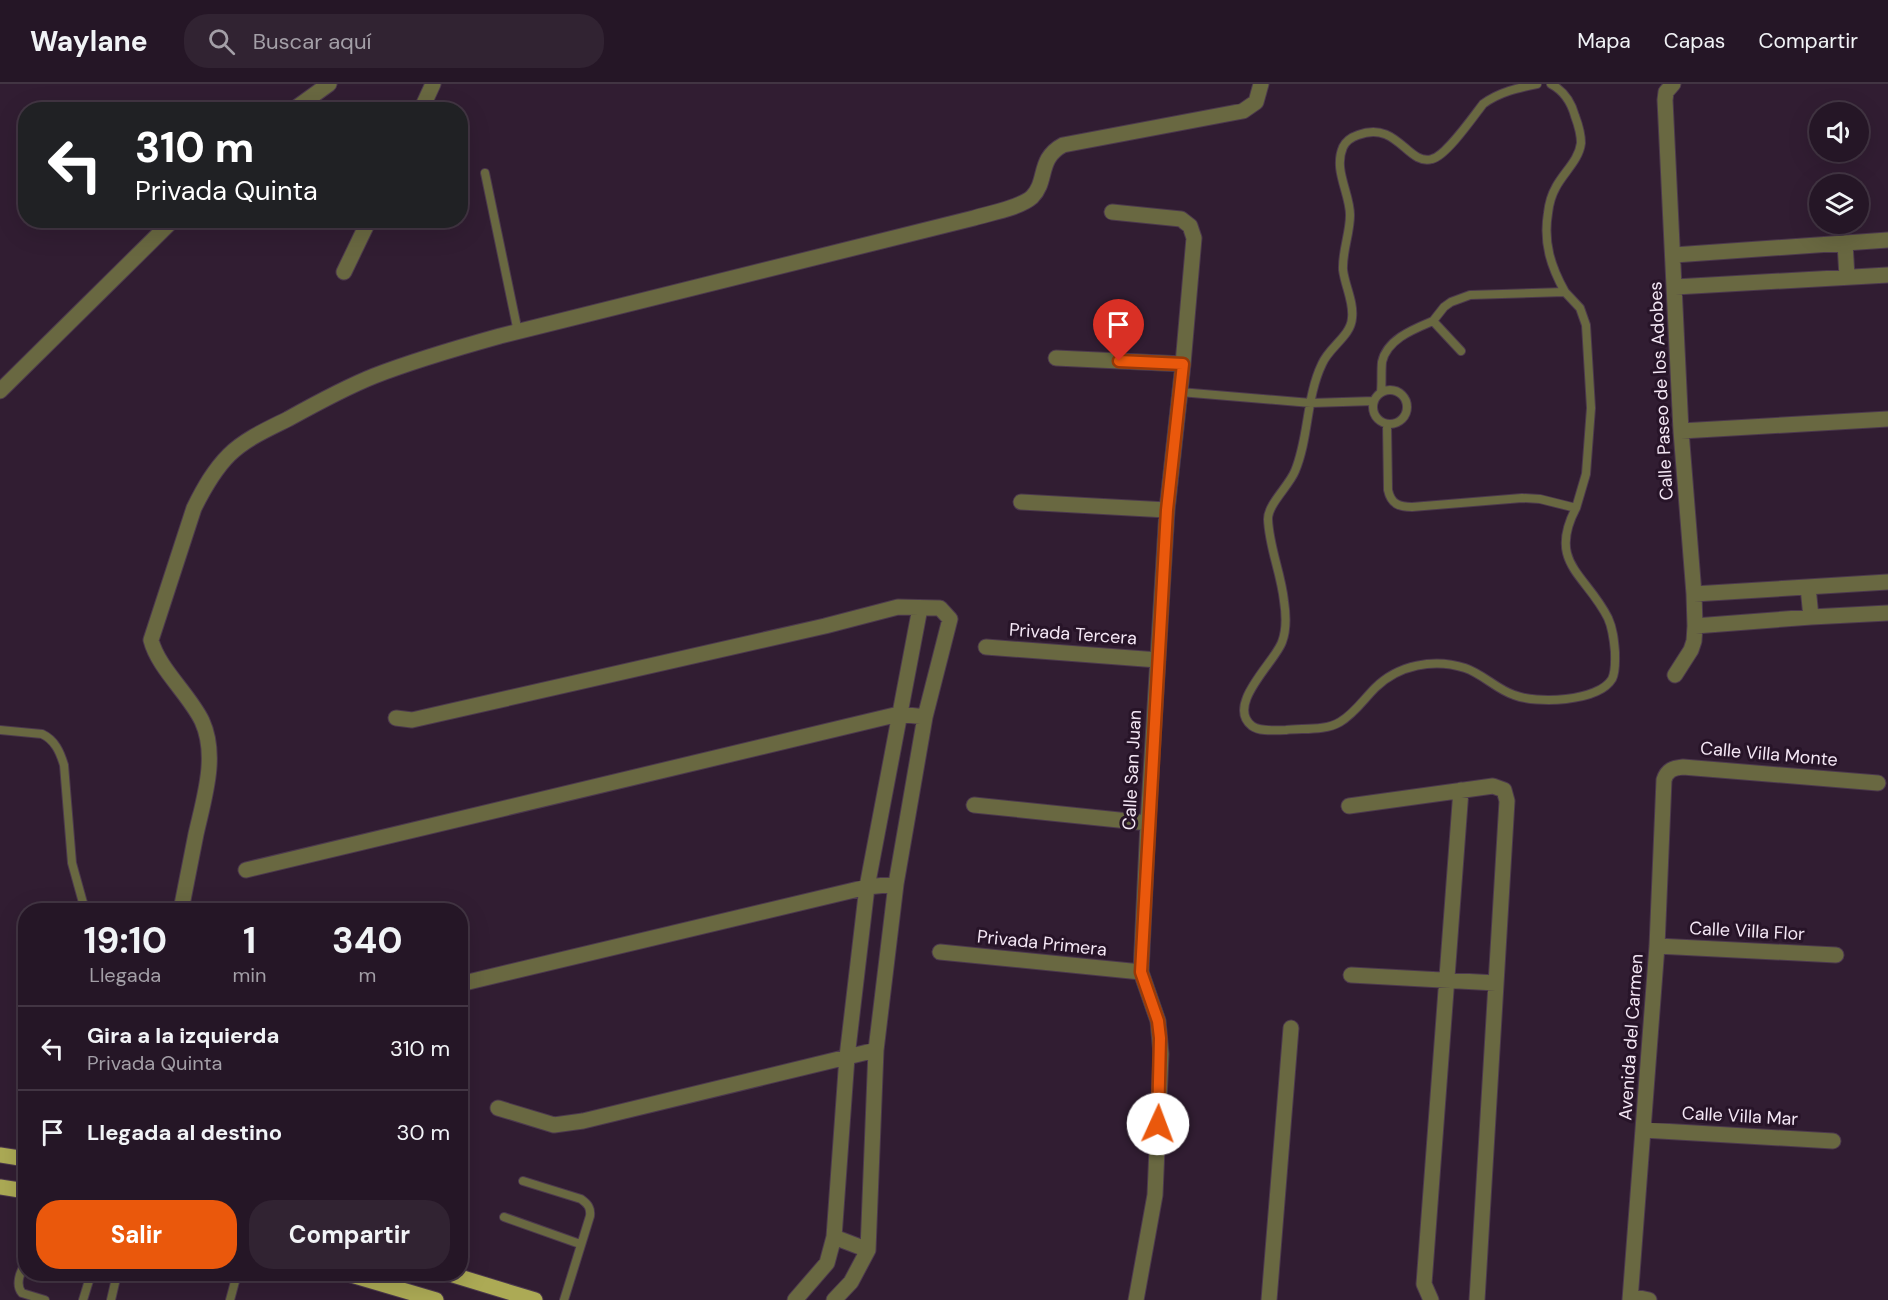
<!DOCTYPE html>
<html lang="es">
<head>
<meta charset="utf-8">
<style>
  body { margin:0; font-family:"DM Sans",sans-serif; background:#312332; color:#f1f3f6; height:100vh; display:flex; flex-direction:column; font-size:22px; white-space:nowrap }
  * { box-sizing:border-box; margin:0 }
  p { font-size:20px; color:#a39fa7 }
  .icon { flex:none; width:33px; height:33px; fill:none; stroke:currentColor; stroke-width:2; stroke-linecap:round; stroke-linejoin:round }
  .map { position:relative; flex:1; overflow:hidden }
  .drawer { position:absolute; left:18px; top:819px; width:450px; height:378px; display:flex; flex-direction:column; background:#251626; border-radius:24px; box-shadow:0 6px 24px #0002,0 0 0 2px #423543 }
  .drawer>* { flex:none }
  .top-card { position:absolute; left:18px; top:18px; width:450px; height:126px; border-radius:24px; box-shadow:0 6px 24px #0002,0 0 0 2px #423543; background:#202124; color:#fff; overflow:hidden }
  .controls { position:absolute; left:1809px; top:18px; display:grid; gap:12px }
  .controls a { display:grid; place-items:center; width:60px; height:60px; border-radius:50%; background:#251626; box-shadow:0 6px 24px #0002,0 0 0 2px #423543; font-size:30px }
  .pin { position:absolute; display:grid; place-items:center; width:51px; height:51px; color:#fff; margin:-62px -26px; border-radius:50% 50% 50% 0; rotate:-45deg; box-shadow:0 0 6px #0007 }
  .pin .icon { rotate:45deg }
  .me { position:absolute; width:66px; margin:-33px; rotate:2deg; stroke-linejoin:round; filter:drop-shadow(0 0 4px #0008) }
  .turn { display:flex; align-items:center; gap:21px; height:126px; padding:0 18px; font-size:27px }
  .turn .icon { width:78px; height:78px; stroke-width:2.5 }
  .turn b { display:block; font-size:42px; line-height:51px }
  .eta { display:flex; justify-content:space-evenly; align-items:center; height:102px; text-align:center }
  .eta b { font-size:36px; font-weight:700; line-height:42px }
  .cta { display:flex; gap:12px; margin-top:auto; padding:12px 18px }
  .cta a { flex:1; height:69px; border-radius:24px; background:#ea580c; color:#fff; font-size:24px; font-weight:700; line-height:69px; text-align:center }
  .cta a+a { background:#312332; color:#f1f3f6 }
  ul { padding:0; list-style:none }
  li { display:flex; align-items:center; gap:18px; height:84px; padding:0 18px; border-top:2px solid #423543 }
  li div { flex:1 }
  li b { display:block; font-size:22px }
  li em { font-style:normal }
  header { display:flex; align-items:center; gap:36px; box-sizing:border-box; height:84px; padding:0 30px; background:#251626; border-bottom:2px solid #423543 }
  header strong { font-size:28px }
  nav { display:flex; gap:33px; margin-inline-start:auto; font-size:21px }
  .search { width:420px; height:54px; background:#312332; display:flex; align-items:center; gap:15px; box-sizing:border-box; padding:0 21px; border-radius:24px; color:#a39fa7; font-size:22px }
  .map>svg:first-child { display:block }
  .lines { fill:none; stroke-linecap:round; stroke-linejoin:round }
  .service-casing { stroke:#4c394d; stroke-width:10 }
  .minor-casing { stroke:#4c394d; stroke-width:17 }
  .primary-casing { stroke:#4c394d; stroke-width:17 }
  .service { stroke:#696841; stroke-width:8 }
  .minor { stroke:#696841; stroke-width:15 }
  .primary { stroke:#acaa55; stroke-width:15 }
  .route-casing { stroke:#983908; stroke-width:15 }
  .route { stroke:#ea580c; stroke-width:10 }
  .labels { text-anchor:middle; dominant-baseline:central; stroke-width:6; stroke-linejoin:round; paint-order:stroke }
  .street-label { font-size:18px; fill:#f4e7f5; stroke:#271428 }
</style>
</head>
<body>
<header>
<strong>Waylane</strong>
<div class="search"><svg class="icon" aria-label="search" viewBox="0 0 24 24"><circle cx="10" cy="10" r="6"/><path d="M15 15l6 6"/></svg>Buscar aquí</div>
<nav><a>Mapa</a><a>Capas</a><a>Compartir</a></nav>
</header>
<div class="map">
<svg width="1888" height="1216" viewBox="0 0 1888 1216">
  <rect width="100%" height="100%" fill="#311d32"/>
  <g class="lines">
    <g class="service-casing">
      <path id="service" d="M1537,0C1518,4 1499,8 1483,20C1473,33 1446,72 1432,75C1407,82 1398,36 1358,51C1352,53 1346,57 1343,63C1333,86 1350,109 1350,131C1350,150 1342,167 1343,186C1345,202 1354,218 1352,234C1351,252 1329,263 1322,280C1306,313 1309,354 1295,387C1289,402 1268,420 1268,435C1269,463 1281,489 1284,517C1286,530 1287,545 1282,558C1275,578 1225,621 1252,642C1260,648 1276,646 1286,646C1303,644 1325,647 1340,638C1354,630 1364,615 1375,604C1398,581 1434,574 1465,584C1483,590 1496,605 1514,611C1536,620 1598,618 1612,595C1616,587 1615,577 1615,568C1614,556 1613,545 1608,534C1586,490 1547,479 1576,424
        M1551,0C1564,7 1571,17 1575,32C1578,40 1581,49 1581,59C1579,76 1564,88 1556,103C1552,110 1549,120 1548,129C1543,159 1551,183 1565,208
        M485,89L518,248
        M1373 323a17 17 0 1 1 34 0a17 17 0 1 1-34 0Z
        M1180,308L1311,319L1374,317
        M1381,308C1382,298 1381,288 1382,278C1387,255 1414,245 1433,237L1461,267
        M1387,340L1388,406C1391,420 1399,423 1412,423L1522,414L1540,415L1576,424L1586,390L1591,324L1586,241L1580,224L1565,208L1470,211L1451,218L1444,223L1433,237
        M0,646L42,650C55,656 60,668 64,681L72,779L85,826
        M523,1097L581,1115C588,1120 591,1124 590,1132L564,1216
        M504,1133L580,1160
        M26,1179C20,1187 15,1201 22,1209L45,1216
        M75,1190L90,1194
        M83,1216L91,1190
        M111,1216L117,1190
        M230,1216L237,1190"/>
    </g>
    <g class="minor-casing">
      <path id="minor" d="M1673,0L1666,8L1665,16L1681,347L1694,510L1695,542L1694,557L1691,566L1675,591
        M293,26L329,0
        M421,26L433,0
        M1112,128L1181,135L1190,142L1194,154L1183,280L1167,426L1148,739L1141,888L1158,937L1161,970L1155,1111L1136,1216
        M1845,159L1847,193
        M1674,171L1888,156
        M344,188L369,136
        M1675,203L1888,191
        M1056,274L1183,280
        M0,307L173,136
        M1681,347L1888,335
        M1021,418L1167,426
        M1808,503L1811,533
        M1694,510L1888,498
        M1695,542L1811,533L1888,529
        M986,563L1158,576
        M396,634L412,636L825,542L898,523L940,524L950,535L925,633L896,800L876,966L868,1166L851,1198L834,1216
        M974,721L1148,739
        M1349,722L1493,702L1504,706L1507,717L1477,1216
        M246,786L899,630L925,633
        M181,826C186,801 191,776 196,750C204,714 218,672 202,637C189,610 158,584 151,556L194,424C204,404 214,386 229,371C245,355 268,345 288,335C315,320 344,304 374,292C415,276 457,264 500,252L974,134C990,129 1020,124 1032,113C1048,97 1037,75 1063,61L1243,27L1256,18L1261,0
        M1657,862L1836,871
        M940,868L1141,888
        M1351,891L1496,899
        M460,900L867,803L896,800
        M498,1024L554,1041L583,1037L876,966
        M1643,1046L1833,1057
        M834,1153L868,1166
        M1631,1212L1649,1216
        M795,1216L827,1179L834,1153L847,973L867,803L920,524
        M1269,1216L1291,944
        M1431,1216L1424,1200L1461,706
        M1630,1216L1657,862L1664,696C1667,686 1673,684 1683,683L1878,699"/>
    </g>
    <g class="primary-casing">
      <path id="primary" d="M0,1071L26,1075
        M0,1103L26,1107
        M348,1190L436,1216
        M450,1190L535,1216"/>
    </g>
    <use href="#service" class="service"/>
    <use href="#minor" class="minor"/>
    <use href="#primary" class="primary"/>
  </g>
  <g class="lines">
    <g class="route-casing">
      <path id="route" d="M1119,277L1183,280L1167,426L1141,888L1158,937L1160,954L1158,1040"/>
    </g>
    <use href="#route" class="route"/>
  </g>
  <g class="labels">
    <g class="street-label">
      <text transform="translate(1661 307) rotate(-93)">Calle Paseo de los Adobes</text>
      <text transform="translate(1073 550) rotate(4)">Privada Tercera</text>
      <text transform="translate(1769 670) rotate(5)">Calle Villa Monte</text>
      <text transform="translate(1132 686) rotate(-87)">Calle San Juan</text>
      <text transform="translate(1747 847) rotate(3)">Calle Villa Flor</text>
      <text transform="translate(1042 859) rotate(6)">Privada Primera</text>
      <text transform="translate(1631 953) rotate(-86)">Avenida del Carmen</text>
      <text transform="translate(1740 1032) rotate(3)">Calle Villa Mar</text>
    </g>
  </g>
</svg>
<div class="controls">
<a><svg class="icon" aria-label="sound" viewBox="0 0 24 24"><path d="M4 9h4l5-4v14l-5-4H4zM17 9q2 3 0 6"/></svg></a>
<a><svg class="icon" aria-label="layers" viewBox="0 0 24 24"><path d="M12 4l9 5-9 5-9-5zM3 14l9 5 9-5"/></svg></a>
</div>
<div class="pin" style="left:1119px;top:277px;background:#d93025"><svg class="icon" aria-label="arrive" viewBox="0 0 24 24"><path d="M6 21V4h12l-3 4 3 4H6"/></svg></div>
<svg class="me" style="left:1158px;top:1040px" viewBox="-20 -20 40 40"><circle r="19" fill="#fff"/><path d="M0-13L10 11 0 6-10 11z" fill="#ea580c"/></svg>
<div class="top-card">
<div class="turn"><svg class="icon" aria-label="left" viewBox="0 0 24 24"><path d="M17 20v-9H6M10 6l-5 5 5 5"/></svg><div><b>310 m</b>Privada Quinta</div></div>
</div>
<section class="drawer">
<div class="eta">
<div><b>19:10</b><p>Llegada</p></div>
<div><b>1</b><p>min</p></div>
<div><b>340</b><p>m</p></div>
</div>
<ul>
<li><svg class="icon" aria-label="left" viewBox="0 0 24 24"><path d="M17 20v-9H6M10 6l-5 5 5 5"/></svg><div><b>Gira a la izquierda</b><p>Privada Quinta</p></div><em>310 m</em></li>
<li><svg class="icon" aria-label="arrive" viewBox="0 0 24 24"><path d="M6 21V4h12l-3 4 3 4H6"/></svg><div><b>Llegada al destino</b></div><em>30 m</em></li>
</ul>
<div class="cta"><a>Salir</a><a>Compartir</a></div>
</section>
</div>
</body>
</html>
